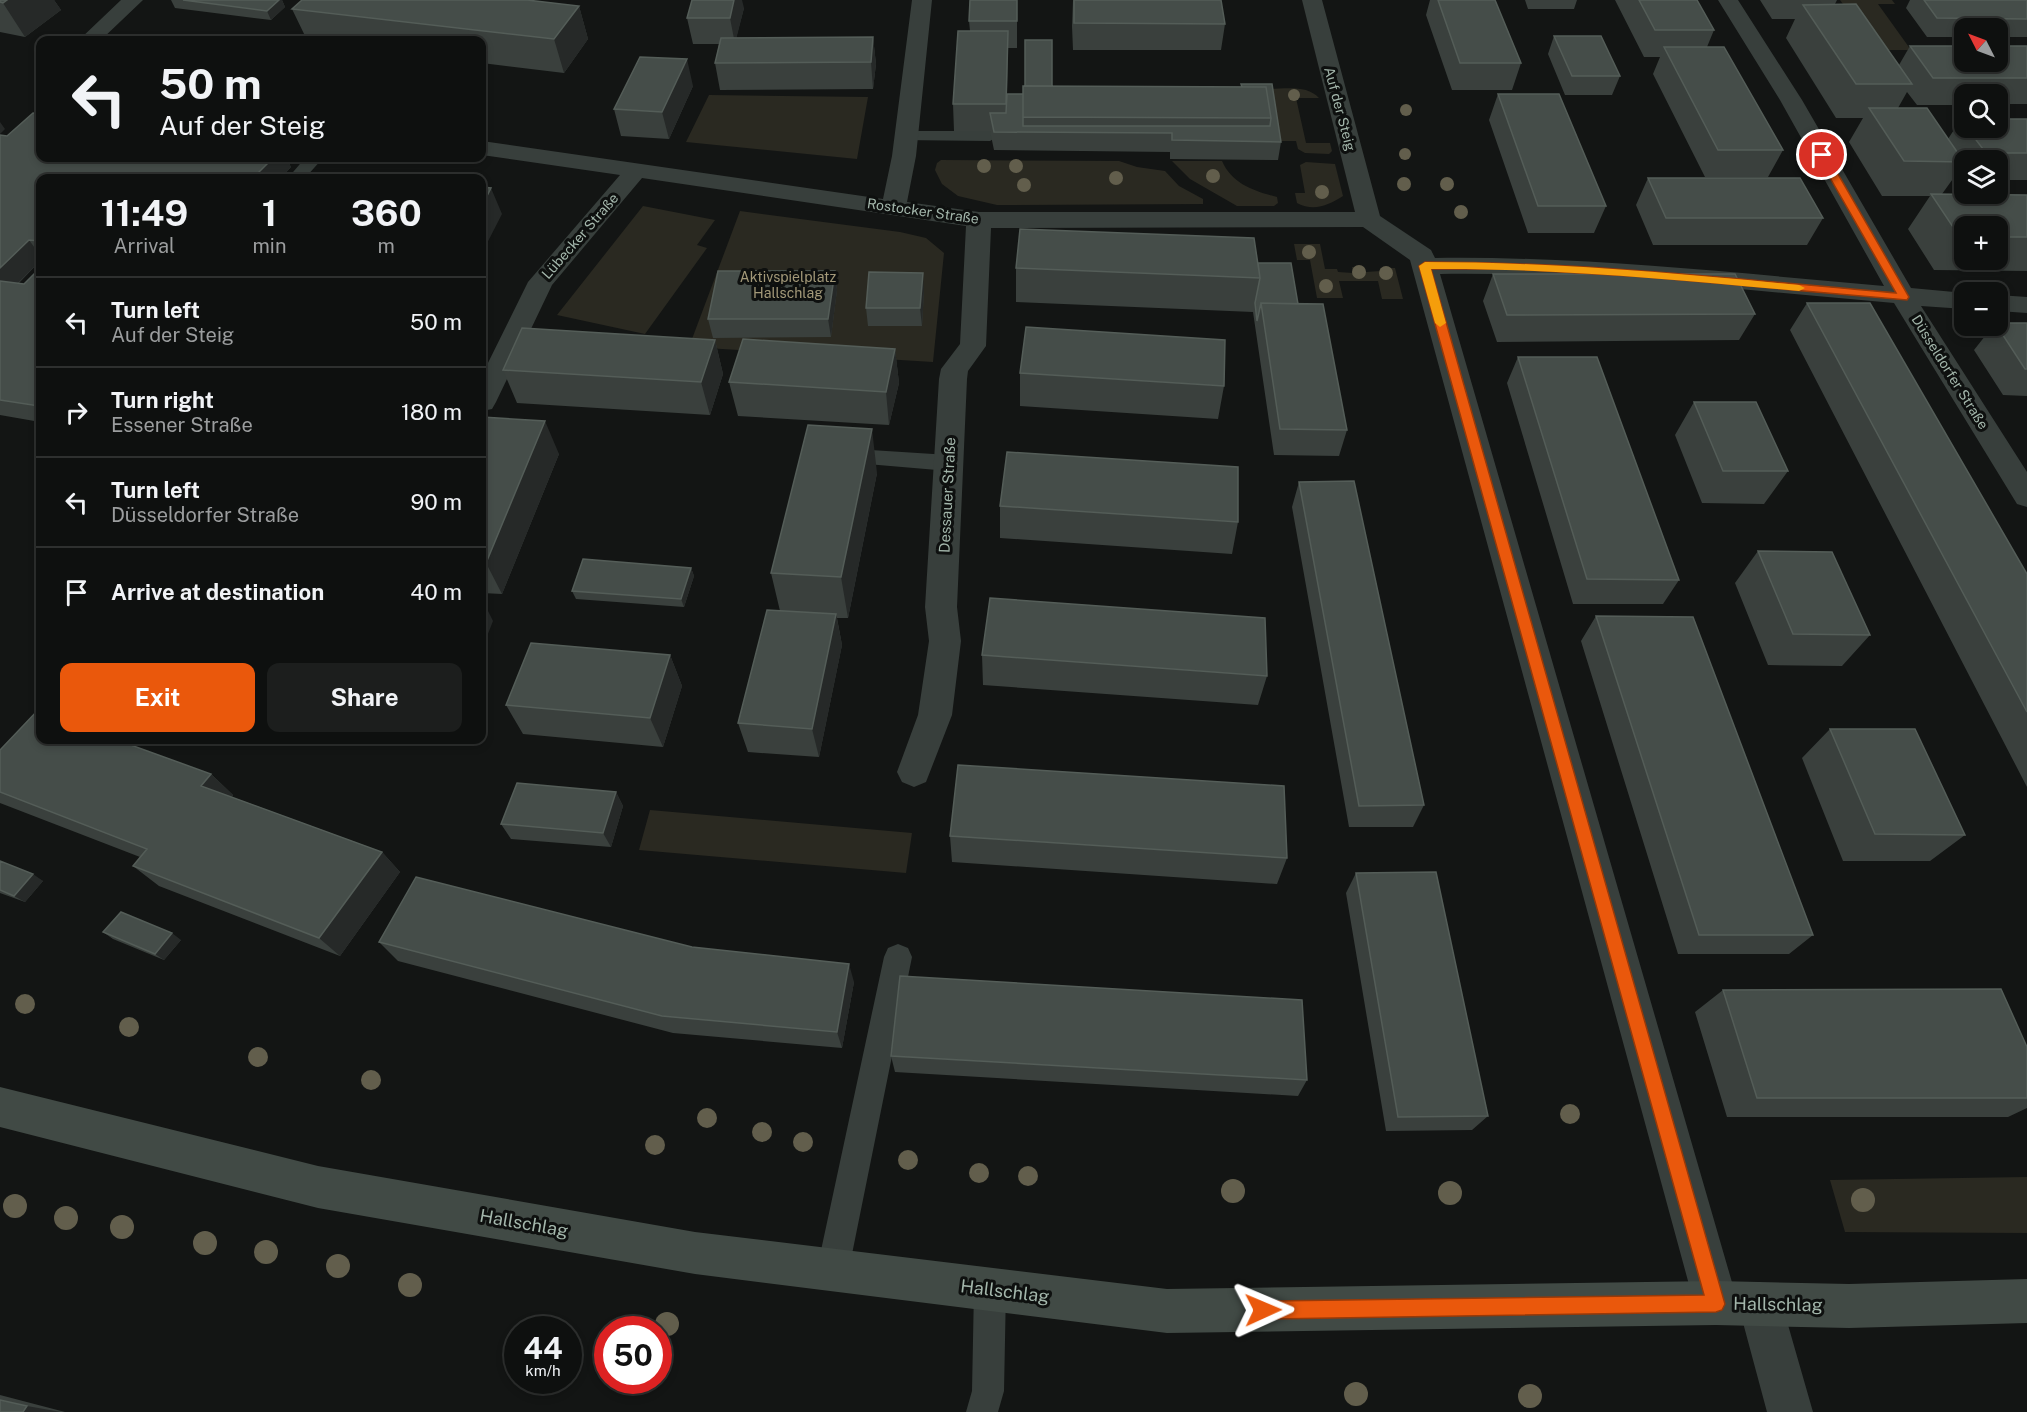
<!DOCTYPE html>
<html lang="en">
<head>
<meta charset="utf-8">
<style>
  body { margin:0; font-family:"Public Sans",sans-serif; background:#1c1e1d; color:#f1f3f6; height:100vh; display:flex; flex-direction:column; font-size:22px; white-space:nowrap }
  * { box-sizing:border-box; margin:0 }
  p { font-size:20px; color:#9b9d9e }
  .icon { flex:none; width:33px; height:33px; fill:none; stroke:currentColor; stroke-width:2; stroke-linecap:round; stroke-linejoin:round }
  .map { position:relative; flex:1; overflow:hidden }
  .sheet { position:absolute; left:36px; top:174px; width:450px; height:570px; display:flex; flex-direction:column; background:#0e100f; border-radius:12px; box-shadow:0 3px 9px #0003,0 0 0 2px #2e302f }
  .sheet>* { flex:none }
  .guide { position:absolute; left:36px; top:36px; width:450px; height:126px; border-radius:12px; box-shadow:0 3px 9px #0003,0 0 0 2px #2e302f; background:#0e100f; color:#f1f3f6; overflow:hidden }
  .needle { width:39px; rotate:312deg }
  .controls { position:absolute; left:1954px; top:18px; display:grid; gap:12px }
  .controls a { display:grid; place-items:center; width:54px; height:54px; border-radius:12px; background:#0e100f; box-shadow:0 3px 9px #0003,0 0 0 2px #2e302f; font-size:30px }
  .speed { position:absolute; left:504px; top:1316px; display:flex; gap:12px; font-size:30px; font-weight:700; text-align:center }
  .speed>* { display:grid; place-content:center; width:78px; height:78px; border-radius:50%; background:#0e100f; box-shadow:0 3px 9px #0003,0 0 0 2px #2e302f; line-height:1 }
  .speed small { font-size:15px; font-weight:400 }
  .speed .limit { border:9px solid #d22; background:#fff; color:#111 }
  .pin { position:absolute; display:grid; place-items:center; width:51px; height:51px; color:#fff; margin:-26px; border:3px solid #fff; border-radius:50%; box-shadow:0 2px 6px #0007 }
  .me { position:absolute; width:66px; margin:-33px; rotate:89deg; stroke-linejoin:round; filter:drop-shadow(0 0 4px #0008) }
  .turn { display:flex; align-items:center; gap:21px; height:126px; padding:0 24px; font-size:27px }
  .turn .icon { width:78px; height:78px; stroke-width:2.5 }
  .turn b { display:block; font-size:42px; line-height:51px }
  .eta { display:flex; justify-content:space-evenly; align-items:center; height:102px; text-align:center }
  .eta b { font-size:36px; font-weight:700; line-height:42px }
  .cta { display:flex; gap:12px; margin-top:auto; padding:12px 24px }
  .cta a { flex:1; height:69px; border-radius:12px; background:#ea580c; color:#fff; font-size:24px; font-weight:700; line-height:69px; text-align:center }
  .cta a+a { background:#1c1e1d; color:#f1f3f6 }
  ul { padding:0; list-style:none }
  li { display:flex; align-items:center; gap:18px; height:90px; padding:0 24px; border-top:2px solid #2e302f }
  li div { flex:1 }
  li b { display:block; font-size:22px }
  li em { font-style:normal }
  .map>svg:first-child { display:block }
  .green { fill:#2a2921 }
  .lines { fill:none; stroke-linecap:round; stroke-linejoin:round }
  .service { fill:#383f3c; fill-rule:evenodd }
  .minor { fill:#383f3c; fill-rule:evenodd }
  .secondary { fill:#414a45; fill-rule:evenodd }
  .tree { fill:#625e4c }
  .wall { fill:#3a403d; fill-rule:evenodd }
  .shaded-wall { fill:#262928 }
  .building { fill:#454d49; stroke:#545d58; stroke-width:1.5 }
  .route { fill:#ea580c; stroke:#983908; stroke-width:1.5 }
  .slow { fill:#f59e0b }
  .labels { text-anchor:middle; dominant-baseline:central; stroke-width:6; stroke-linejoin:round; paint-order:stroke }
  .far-street-label { font-size:14px; fill:#a3b6ab; stroke:#0e100f }
  .far-park-label { font-size:14px; fill:#a39979; stroke:#0e100f }
  .street-label { font-size:15px; fill:#a3b6ab; stroke:#0e100f }
  .near-street-label { font-size:18px; fill:#a3b6ab; stroke:#0e100f }
</style>
</head>
<body>
<div class="map">
<svg width="2027" height="1412" viewBox="0 0 2027 1412">
  <rect width="100%" height="100%" fill="#131514"/>
  <path class="green" d="M1840,0H1892L1895,4H1878L1911,50H1876Z
    M1266,89C1283,89 1307,84 1319,98H1296L1306,143H1330L1332,151L1329,154L1305,153L1298,149L1296,141H1276Z
    M709,95L868,97L857,159L686,142Z
    M941,160L1119,161L1137,167L1165,171L1179,186L1203,199V204L997,205L958,196L942,184L935,170L937,163Z
    M1172,161H1222C1232,184 1254,191 1277,197L1278,203L1274,206H1237L1190,179Z
    M1306,162L1335,164L1343,196C1329,205 1314,212 1297,203L1295,193H1305L1300,165Z
    M643,206L715,220L697,245L707,248L645,334L557,315Z
    M740,211L900,232L926,238L944,253L933,362L689,347Z
    M1294,244H1320L1325,269H1337L1338,272L1353,273L1352,267H1364L1366,272L1380,271V268H1395L1403,299H1382L1378,281H1339L1343,298H1317L1310,260H1297Z
    M650,810L912,833L906,873L639,850Z
    M2027,1177V1233L1845,1232L1830,1180Z"/>
  <g class="lines">
    <path class="service" d="M906,131H990L998,136L990,141L900,140L898,136L900,132Z
      M305,158H323L305,178H288Z
      M855,449L949,455L956,458L959,463L956,468L949,471L855,463L848,461L845,456L848,451Z
      M898,944L908,948L912,957L849,1269L844,1280L833,1285L822,1280L817,1269L884,957L888,948Z
      M990,1273L1001,1278L1006,1289L1004,1391L998,1412H966L972,1391L974,1289L979,1278Z"/>
    <path class="minor" d="M121,0H143L101,40H79Z
      M912,0H932L916,156L907,202L979,212H1355L1302,0H1322L1380,216L1431,250L1435,258C1585,256 1734,273 1884,286L1780,100L1718,0H1738L1802,100L1911,288L1965,293V309L1921,306L2027,472V507L2017,504L1894,303C1743,290 1592,272 1440,274L1738,1303L1731,1318L1716,1325L1701,1318L1694,1303L1410,260L1363,227L991,228L986,346L968,371L967,379L957,607L961,641L952,715L926,782L914,787L902,782L897,772L918,715L929,641L925,607L939,379L941,369L960,344L966,226L642,178L552,285L496,402L492,409L482,411V375L528,282L620,175L482,155V141L883,199L892,156Z
      M1998,295L2027,297V313L1998,311Z
      M1760,1282L1775,1289L1782,1304L1813,1412H1767L1738,1304L1745,1289Z"/>
    <path class="secondary" d="M0,1087L318,1166L695,1232L1167,1289L1716,1281L1849,1284L2027,1279V1323L1849,1328L1716,1325L1167,1333L695,1274L318,1208L0,1127Z"/>
  </g>
  <g class="tree">
    <circle cx="1294" cy="95" r="6"/>
    <circle cx="1406" cy="110" r="6"/>
    <circle cx="1405" cy="154" r="6"/>
    <circle cx="984" cy="166" r="7"/>
    <circle cx="1016" cy="166" r="7"/>
    <circle cx="1213" cy="176" r="7"/>
    <circle cx="1116" cy="178" r="7"/>
    <circle cx="1404" cy="184" r="7"/>
    <circle cx="1447" cy="184" r="7"/>
    <circle cx="1024" cy="185" r="7"/>
    <circle cx="1322" cy="192" r="7"/>
    <circle cx="1461" cy="212" r="7"/>
    <circle cx="1309" cy="252" r="7"/>
    <circle cx="1359" cy="272" r="7"/>
    <circle cx="1386" cy="273" r="7"/>
    <circle cx="1326" cy="286" r="7"/>
    <circle cx="25" cy="1004" r="10"/>
    <circle cx="129" cy="1027" r="10"/>
    <circle cx="258" cy="1057" r="10"/>
    <circle cx="371" cy="1080" r="10"/>
    <circle cx="1570" cy="1114" r="10"/>
    <circle cx="707" cy="1118" r="10"/>
    <circle cx="762" cy="1132" r="10"/>
    <circle cx="803" cy="1142" r="10"/>
    <circle cx="655" cy="1145" r="10"/>
    <circle cx="908" cy="1160" r="10"/>
    <circle cx="979" cy="1173" r="10"/>
    <circle cx="1028" cy="1176" r="10"/>
    <circle cx="1233" cy="1191" r="12"/>
    <circle cx="1450" cy="1193" r="12"/>
    <circle cx="1863" cy="1200" r="12"/>
    <circle cx="15" cy="1206" r="12"/>
    <circle cx="66" cy="1218" r="12"/>
    <circle cx="122" cy="1227" r="12"/>
    <circle cx="205" cy="1243" r="12"/>
    <circle cx="266" cy="1252" r="12"/>
    <circle cx="338" cy="1266" r="12"/>
    <circle cx="410" cy="1285" r="12"/>
    <circle cx="667" cy="1324" r="12"/>
    <circle cx="1356" cy="1394" r="12"/>
    <circle cx="1530" cy="1396" r="12"/>
  </g>
  <path class="wall" d="M0,0H54L61,10L25,37L0,32Z
    M171,0H282L285,7L271,20L175,8Z
    M1017,0V48H1008L1007,94H1023L1052,86L1241,87V84H1272L1281,142L1278,160L1170,159V152L994,150L990,131H954L953,104L970,31L969,21Z
    M1073,0L1225,24L1221,50H1073L1072,26Z
    M1430,0H1495L1521,63L1512,90H1452L1426,15Z
    M1525,0H1577L1574,9H1528Z
    M1615,0H1697L1714,30L1707,47L1783,150L1768,177H1705L1653,74L1660,57H1644Z
    M1760,0H1837L1835,4L1899,65L1910,46H2027V104H1998V94H1965V105H1917L1907,92L1898,108L1948,139L1961,119H1965V128H1998L2027,119V180H1998V160H1965V177L1960,169L1942,194L2027,195V271L1934,270L1908,229L1930,196H1882L1849,142L1863,118H1836L1786,38L1795,19H1772ZM1965,226H1998V260H1965Z
    M1910,0H2027V37H1998V28H1965V37H1927L1906,8Z
    M579,6L588,39L564,73L482,63V40H307L292,9Z
    M744,8L736,38L873,37L876,64L873,89L720,90L715,63L719,44H693L687,18Z
    M1554,36L1620,76L1612,95H1565L1548,54Z
    M693,86L669,139L621,136L614,109Z
    M1498,94L1606,206L1594,233H1528L1489,120Z
    M0,135L40,158H286L291,167L281,178H40V261L18,284H24L40,268V422L0,415Z
    M1648,178L1823,218L1807,245H1653L1636,205Z
    M1258,263L1298,304L1347,430L1339,456L1274,455L1253,312L1016,302V268Z
    M835,271L837,290L831,337L713,338L708,319Z
    M1493,274L1755,314L1739,340L1497,342L1483,301Z
    M924,291L922,326H868L866,308Z
    M1807,303L2027,574V787L1790,330Z
    M2027,323V396L2003,395L1974,350L1993,326Z
    M715,340L723,374L710,415L517,403L503,370Z
    M895,349L899,383L889,425L738,416L729,382Z
    M1518,357L1679,580L1663,604H1573L1507,383Z
    M1020,373L1224,386L1218,419L1020,406Z
    M1694,402L1788,471L1764,504L1702,503L1675,435Z
    M482,417L559,454L502,594L482,593Z
    M877,473L848,618H837L842,645L819,757L748,752L738,723L780,611L771,573Z
    M1299,482L1424,805L1413,827H1349L1292,507Z
    M1000,506L1238,522L1232,554L1000,538Z
    M1758,551L1870,635L1842,666L1768,665L1735,583Z
    M691,568L694,576L684,607L576,599L572,591Z
    M1596,616L1813,935L1789,954H1678L1581,641Z
    M670,655L682,686L663,747L523,734L506,705Z
    M982,655L1267,676L1258,705L983,685Z
    M1830,729L1965,835L1930,861H1843L1802,758Z
    M0,750L211,774L233,795L232,797L382,852L400,872L340,956L159,886L133,866L140,857L0,803Z
    M616,792L623,806L611,847L511,839L501,824Z
    M950,836L1287,858L1277,884L952,862Z
    M0,861L43,881L25,902L0,893Z
    M1356,873L1488,1116L1472,1130L1386,1131L1346,893Z
    M103,932L181,940L164,960L113,939Z
    M379,942L692,947L854,982L842,1048L673,1033L398,961Z
    M1723,990L2027,1047V1108L2008,1117H1727L1695,1012Z
    M891,1056L1307,1080L1298,1096L895,1072Z
    M0,1395L65,1412H0Z"/>
  <path class="shaded-wall" d="M7,0H54L61,10L25,37L3,3Z
    M279,0H282L285,7L271,20L267,11Z
    M734,0H742L744,8L735,44L730,18Z
    M579,6L588,39L564,73L554,39Z
    M873,37L876,64L873,89L871,62Z
    M687,59L693,86L669,139L662,112Z
    M0,122L5,129L0,134Z
    M273,158H286L291,167L281,178H253Z
    M95,174L98,178H91Z
    M491,188L502,214L482,253V206Z
    M29,240L40,255V261L3,298L0,294V268Z
    M835,271L837,290L831,337L828,319Z
    M923,273L924,291L922,326L920,308Z
    M715,340L723,374L710,415L701,382Z
    M895,349L899,383L889,425L886,392Z
    M545,421L559,454L502,594L486,563Z
    M872,429L877,473L848,618L841,577Z
    M691,568L694,576L684,607L681,599Z
    M482,599L493,621L482,649Z
    M836,614L842,645L819,757L812,729Z
    M670,655L682,686L663,747L650,718Z
    M211,774L233,795L224,807L201,786Z
    M616,792L623,806L611,847L603,833Z
    M382,852L400,872L340,956L319,938Z
    M33,874L43,881L25,902L14,896Z
    M172,933L181,940L164,960L155,954Z
    M849,964L854,982L842,1048L837,1032Z
    M27,1406L61,1412H23Z"/>
  <path class="building" d="M0,0H7L3,3L0,2Z
    M183,0H279L267,11Z
    M302,0H527L579,6L554,39L292,9Z
    M692,0H734L730,18H687Z
    M970,0H1017V21H969Z
    M1074,0H1221L1225,24L1074,23Z
    M1438,0H1495L1521,63H1460Z
    M1639,0H1697L1714,30H1655Z
    M1924,0H2027V19L1937,18Z
    M1856,4L1912,84H1856L1803,5Z
    M958,31H1008L1006,104H953Z
    M1554,36H1601L1620,76H1572Z
    M873,37L871,62L715,63L721,38Z
    M1025,40H1052V86H1025Z
    M1910,46H1965V62H1998V46H2027V78H1933Z
    M1664,47H1724L1783,150H1718Z
    M640,57L687,59L662,112L614,109Z
    M1241,84H1272L1281,142L1172,140V133L994,132L990,113H1006L1007,94H1023V126H1270L1271,118L1266,87H1242Z
    M1023,86L1266,87L1271,118L1023,117Z
    M1498,94H1559L1606,206H1538Z
    M1869,108H1927L1964,162L1904,161Z
    M33,113L40,114V158H273L253,178H128L95,174L91,178H40V241L29,240L0,268V135L7,136Z
    M1961,119H1965V125Z
    M1998,119H2027V153H1986L1967,128H1998Z
    M1648,178H1800L1823,218H1666Z
    M482,187L491,188L482,206Z
    M1931,194L2027,195V237H1998V226H1965V236H1959Z
    M1020,229L1254,238L1260,278L1016,268Z
    M1258,263H1291L1298,304L1261,303L1257,321L1255,303L1260,278Z
    M40,268V405L39,406L0,400V281L24,284Z
    M718,271H835L828,319H708Z
    M869,272L923,273L920,308H866Z
    M1493,274H1735L1755,314L1507,315Z
    M1261,303L1323,304L1347,430L1280,429Z
    M1807,303H1870L2027,574V712Z
    M1998,323H2027V369H2025L1997,326H1998Z
    M1026,327L1225,340L1224,386L1020,373Z
    M522,328L715,340L701,382L503,370Z
    M743,339L895,349L886,392L729,382Z
    M1518,357H1597L1679,580L1587,579Z
    M1694,402H1756L1788,471H1723Z
    M482,417L545,421L486,563L482,562Z
    M808,425L872,429L841,577L771,573Z
    M1007,452L1238,467V522L1000,506Z
    M1354,481L1424,805L1359,806L1299,482Z
    M1758,551L1832,552L1870,635L1793,634Z
    M583,559L691,568L681,599L572,591Z
    M990,598L1265,618L1267,676L982,655Z
    M767,610L836,614L812,729L738,723Z
    M1596,616L1693,617L1813,935H1699Z
    M531,643L670,655L650,718L506,705Z
    M38,710L40,712V740H117L211,774L201,786L382,852L319,938L133,866L147,849L0,792V750Z
    M1830,729H1915L1965,835L1875,834Z
    M958,765L1284,786L1287,858L950,836Z
    M517,783L616,792L603,833L501,824Z
    M0,861L33,874L14,896L0,890Z
    M1436,872L1488,1116L1398,1117L1356,873Z
    M416,877L692,947L849,964L837,1032L662,1016L379,942Z
    M121,912L172,933L155,954L103,932Z
    M900,976L1302,1000L1307,1080L891,1056Z
    M2001,989L2027,1047V1098H1757L1723,990Z
    M0,1400L27,1406L23,1412H0Z"/>
  <path class="route" d="M1822,152L1827,155L1909,297L1907,300L1646,277L1512,269H1431L1725,1304L1722,1310L1716,1312L1263,1319L1256,1316L1254,1310L1256,1303L1263,1301L1704,1295L1419,266L1425,262C1582,262 1739,279 1896,293L1817,155Z"/>
  <path class="slow" d="M1425,262C1550,262 1674,273 1799,285L1805,288L1799,291C1676,280 1554,268 1431,269L1446,323L1440,327L1435,323L1419,266Z"/>
  <g class="labels">
    <g class="far-street-label">
      <text transform="translate(1340 109) rotate(75)">Auf der Steig</text>
      <text transform="translate(923 211) rotate(8)">Rostocker Straße</text>
      <text transform="translate(580 236) rotate(-49)">Lübecker Straße</text>
      <text transform="translate(1950 372) rotate(58)">Düsseldorfer Straße</text>
    </g>
    <g class="far-park-label">
      <text x="788" y="277">Aktivspielplatz<tspan x="788" dy="16">Hallschlag</tspan></text>
    </g>
    <g class="street-label">
      <text transform="translate(947 495) rotate(-87)">Dessauer Straße</text>
    </g>
    <g class="near-street-label">
      <text transform="translate(524 1223) rotate(10)">Hallschlag</text>
      <text transform="translate(1005 1291) rotate(7)">Hallschlag</text>
      <text transform="translate(1778 1304) rotate(1)">Hallschlag</text>
    </g>
  </g>
</svg>
<div class="controls">
<a><svg class="needle" viewBox="-14 -14 28 28"><path d="M0-13l5 13h-10z" fill="#e53935"/><path d="M0 13l5-13h-10z" fill="#9b9d9e"/></svg></a>
<a><svg class="icon" aria-label="search" viewBox="0 0 24 24"><circle cx="10" cy="10" r="6"/><path d="M15 15l6 6"/></svg></a>
<a><svg class="icon" aria-label="layers" viewBox="0 0 24 24"><path d="M12 4l9 5-9 5-9-5zM3 14l9 5 9-5"/></svg></a>
<a>+</a>
<a>−</a>
</div>
<div class="speed"><div>44<small>km/h</small></div><div class="limit">50</div></div>
<div class="pin" style="left:1822px;top:155px;background:#d93025"><svg class="icon" aria-label="arrive" viewBox="0 0 24 24"><path d="M6 21V4h12l-3 4 3 4H6"/></svg></div>
<svg class="me" style="left:1263px;top:1310px" viewBox="-20 -20 40 40"><path d="M0-17L14 15 0 8-14 15z" fill="#ea580c" stroke="#fff" stroke-width="4"/></svg>
<div class="guide">
<div class="turn"><svg class="icon" aria-label="left" viewBox="0 0 24 24"><path d="M17 20v-9H6M10 6l-5 5 5 5"/></svg><div><b>50 m</b>Auf der Steig</div></div>
</div>
<section class="sheet">
<div class="eta">
<div><b>11:49</b><p>Arrival</p></div>
<div><b>1</b><p>min</p></div>
<div><b>360</b><p>m</p></div>
</div>
<ul>
<li><svg class="icon" aria-label="left" viewBox="0 0 24 24"><path d="M17 20v-9H6M10 6l-5 5 5 5"/></svg><div><b>Turn left</b><p>Auf der Steig</p></div><em>50 m</em></li>
<li><svg class="icon" aria-label="right" viewBox="0 0 24 24"><path d="M7 20v-9h11M14 6l5 5-5 5"/></svg><div><b>Turn right</b><p>Essener Straße</p></div><em>180 m</em></li>
<li><svg class="icon" aria-label="left" viewBox="0 0 24 24"><path d="M17 20v-9H6M10 6l-5 5 5 5"/></svg><div><b>Turn left</b><p>Düsseldorfer Straße</p></div><em>90 m</em></li>
<li><svg class="icon" aria-label="arrive" viewBox="0 0 24 24"><path d="M6 21V4h12l-3 4 3 4H6"/></svg><div><b>Arrive at destination</b></div><em>40 m</em></li>
</ul>
<div class="cta"><a>Exit</a><a>Share</a></div>
</section>
</div>
</body>
</html>
